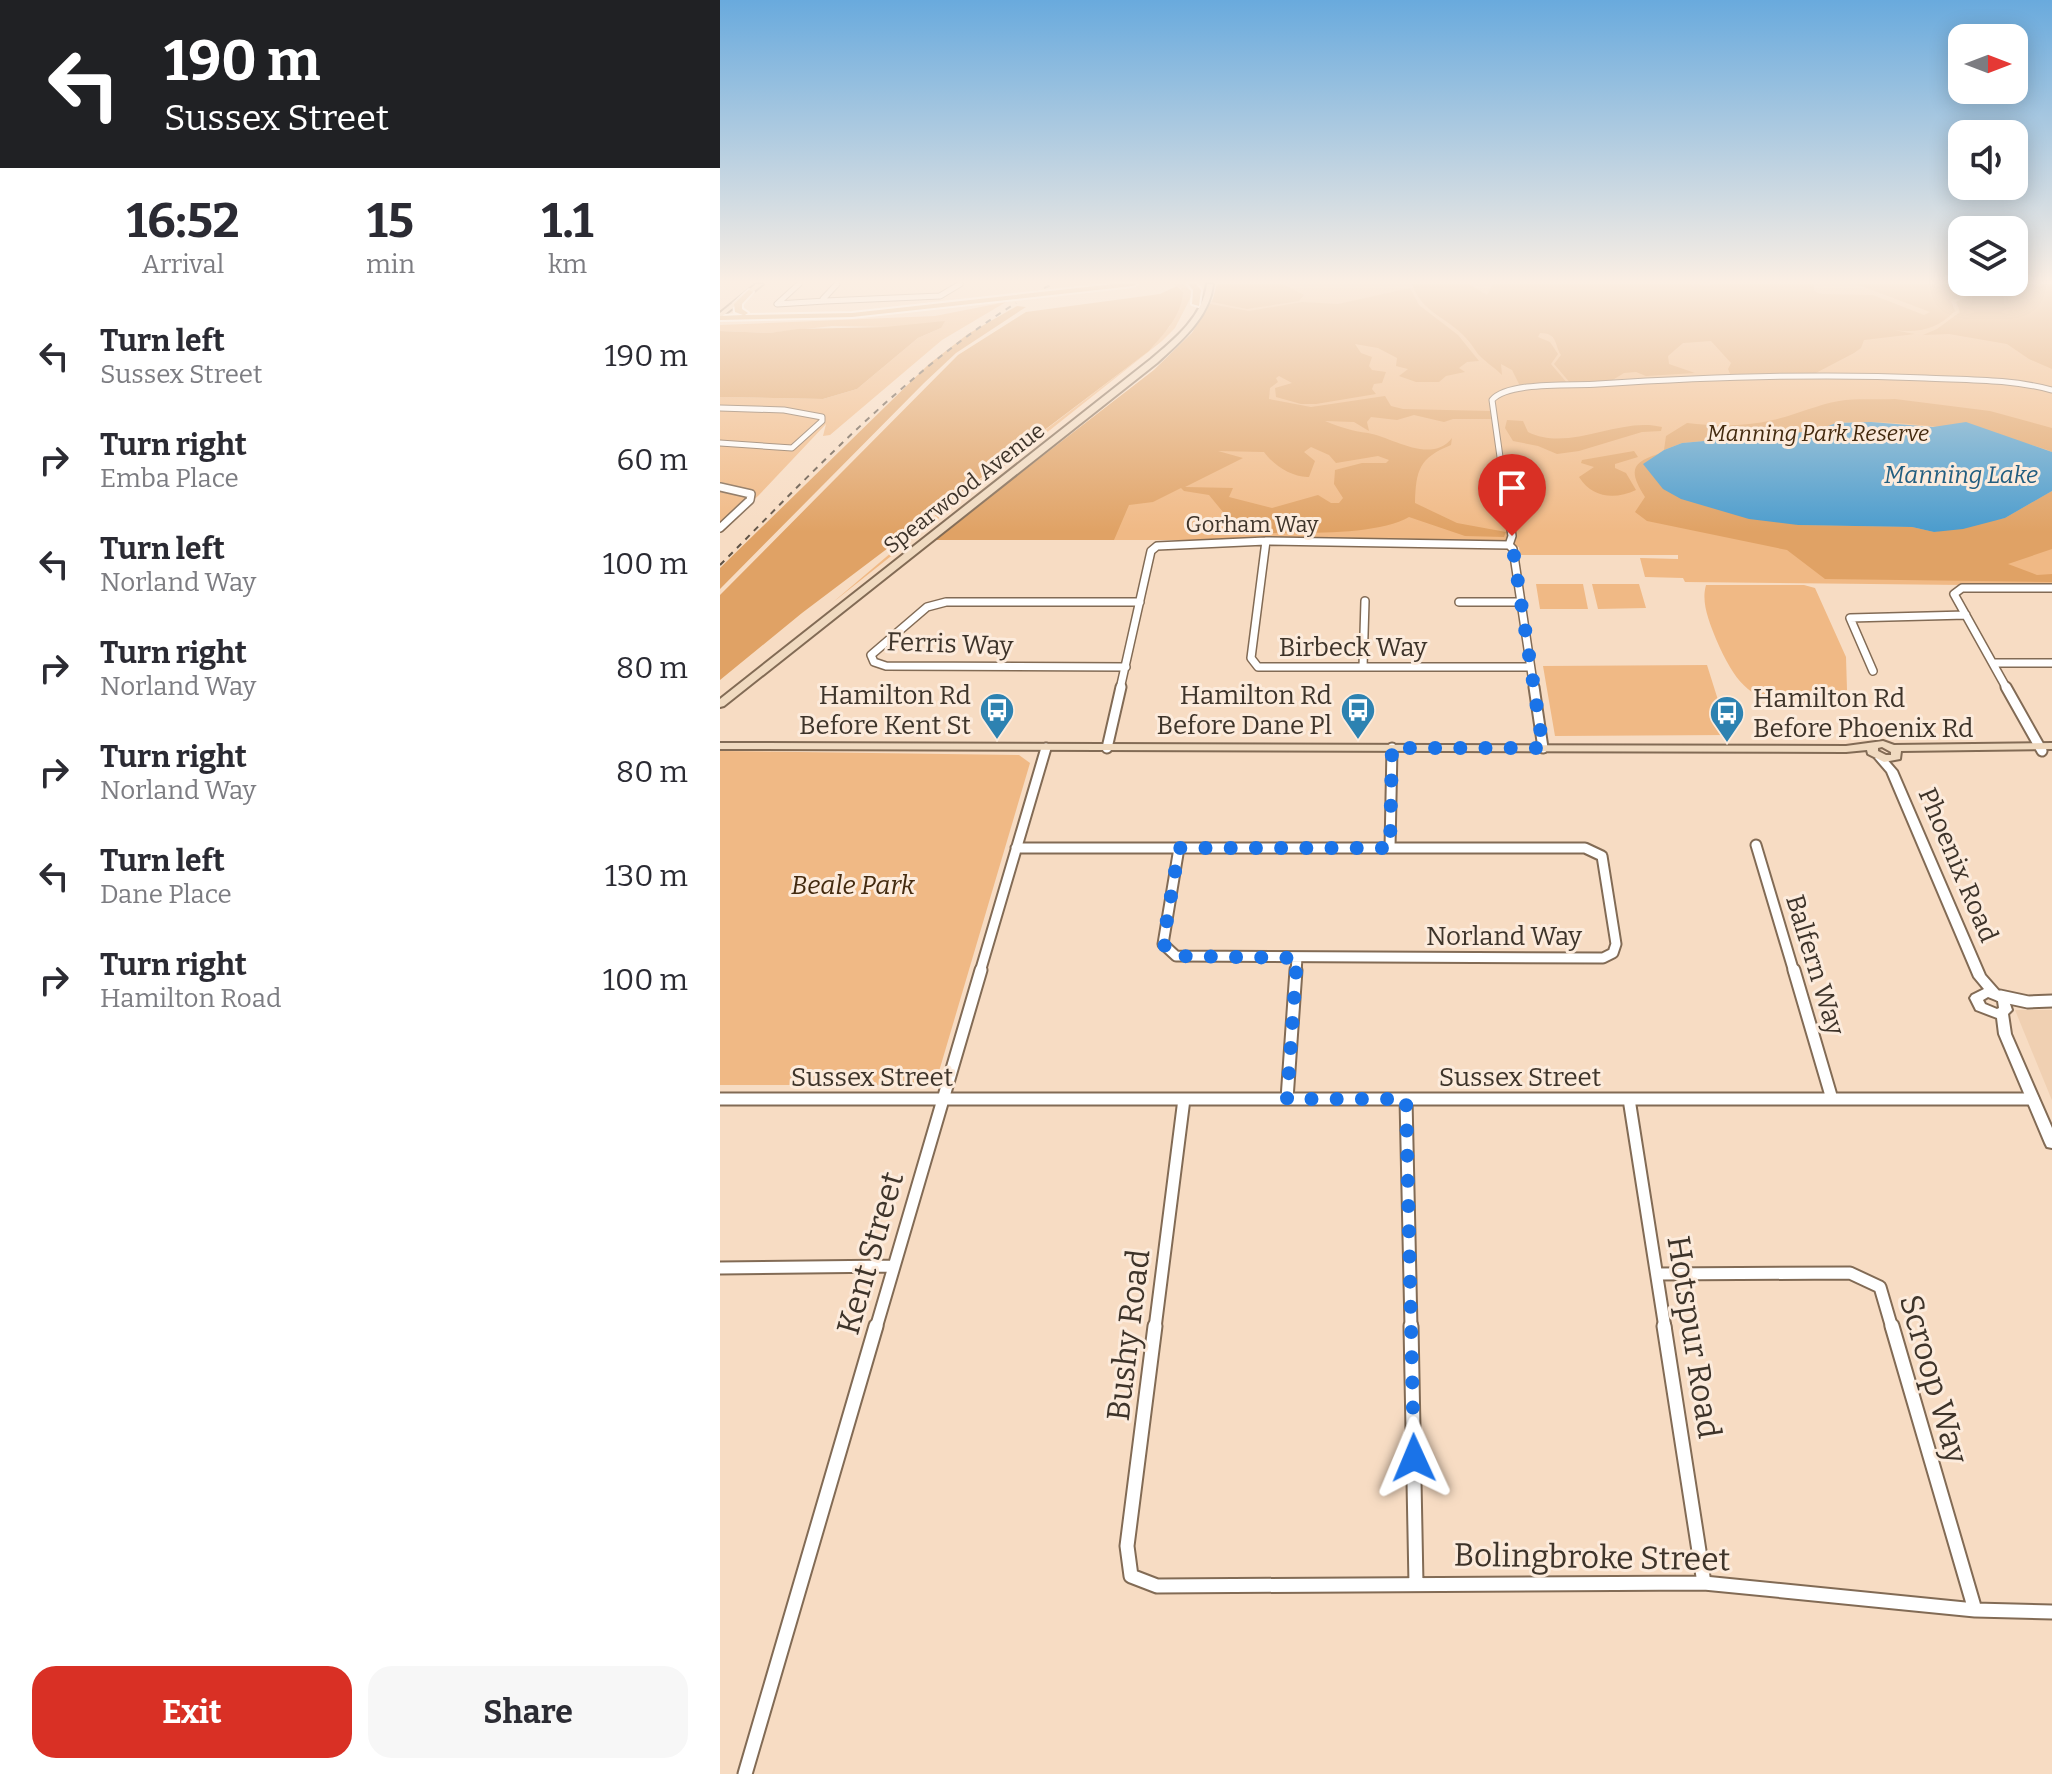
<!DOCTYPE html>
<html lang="en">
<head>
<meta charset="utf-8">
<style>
  body { margin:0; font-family:Bitter,serif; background:#f7f7f7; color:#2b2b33; height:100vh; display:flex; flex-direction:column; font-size:30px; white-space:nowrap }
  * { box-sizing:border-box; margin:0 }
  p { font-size:26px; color:#7c7c81 }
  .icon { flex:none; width:44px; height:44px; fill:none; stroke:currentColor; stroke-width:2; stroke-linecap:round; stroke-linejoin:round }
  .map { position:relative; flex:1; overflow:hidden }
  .drawer { display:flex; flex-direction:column; background:#fff; width:720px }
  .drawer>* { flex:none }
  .banner { background:#202124; color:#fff; overflow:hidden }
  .needle { width:52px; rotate:90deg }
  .buttons { position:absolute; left:1228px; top:24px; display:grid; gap:16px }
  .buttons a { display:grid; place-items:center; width:80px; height:80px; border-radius:16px; background:#fff; box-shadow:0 4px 20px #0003; font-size:40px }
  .pin { position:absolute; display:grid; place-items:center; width:68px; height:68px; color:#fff; margin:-82px -34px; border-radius:50% 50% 50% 0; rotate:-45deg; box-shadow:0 0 8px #0007 }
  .pin .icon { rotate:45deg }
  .me { position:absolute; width:88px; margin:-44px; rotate:359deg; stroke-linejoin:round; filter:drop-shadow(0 0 6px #0008) }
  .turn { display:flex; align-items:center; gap:28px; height:168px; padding:0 32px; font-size:36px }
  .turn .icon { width:104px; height:104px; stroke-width:2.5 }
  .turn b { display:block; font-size:56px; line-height:68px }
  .eta { display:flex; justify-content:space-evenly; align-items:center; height:136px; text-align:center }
  .eta b { font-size:48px; font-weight:700; line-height:56px }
  .button { display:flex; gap:16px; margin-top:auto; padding:16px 32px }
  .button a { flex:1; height:92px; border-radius:24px; background:#d93025; color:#fff; font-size:32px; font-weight:700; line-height:92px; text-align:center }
  .button a+a { background:#f7f7f7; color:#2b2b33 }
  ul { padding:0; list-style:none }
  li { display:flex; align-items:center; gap:24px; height:104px; padding:0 32px }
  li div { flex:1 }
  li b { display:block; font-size:30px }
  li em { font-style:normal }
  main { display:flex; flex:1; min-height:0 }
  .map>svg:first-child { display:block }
  .built { fill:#f0d0b2 }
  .green { fill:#f0b985 }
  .forest { fill:#e0a265; fill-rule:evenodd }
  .water { fill:#4b9ccd }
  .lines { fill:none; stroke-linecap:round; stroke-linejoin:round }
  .minor-far4-casing { stroke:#826b55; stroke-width:7 }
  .minor-far3-casing { stroke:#826b55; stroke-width:10 }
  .minor-far2-casing { stroke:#826b55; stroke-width:13 }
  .minor-far1-casing { stroke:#826b55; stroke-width:15 }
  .minor-casing { stroke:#826b55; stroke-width:17 }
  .tertiary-casing { stroke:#826b55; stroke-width:4 }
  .secondary-casing { stroke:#826b55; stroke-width:4 }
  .primary-casing { stroke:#fff; stroke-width:4 }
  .minor-far4 { stroke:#fff; stroke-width:5 }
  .minor-far3 { stroke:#fff; stroke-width:7 }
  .minor-far2 { stroke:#fff; stroke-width:9 }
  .minor-far1 { stroke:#fff; stroke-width:11 }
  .minor { stroke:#fff; stroke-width:13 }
  .tertiary { fill:#fff; fill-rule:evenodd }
  .secondary { fill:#f0dac0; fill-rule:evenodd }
  .primary { fill:#e2b582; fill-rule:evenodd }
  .rail { stroke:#5f5245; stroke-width:2; stroke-dasharray:6 6; stroke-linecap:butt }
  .route { stroke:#1a73e8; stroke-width:14; stroke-dasharray:0 25.2 }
  .labels { text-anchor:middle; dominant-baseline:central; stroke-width:6; stroke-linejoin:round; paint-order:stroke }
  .far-park-label { font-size:22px; font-style:italic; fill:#432a0f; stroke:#fcebdc }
  .far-street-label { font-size:22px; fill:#3e342a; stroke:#fcebdc }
  .far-water-label { font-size:24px; font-style:italic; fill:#225e80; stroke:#fcebdc }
  .street-label { font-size:26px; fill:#3e342a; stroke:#fcebdc }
  .poi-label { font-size:26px; fill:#3e342a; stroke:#fcebdc; text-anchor:end }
  .park-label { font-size:26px; font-style:italic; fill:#432a0f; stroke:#fcebdc }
  .near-street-label { font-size:32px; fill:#3e342a; stroke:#fcebdc }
</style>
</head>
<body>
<main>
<section class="drawer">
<div class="banner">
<div class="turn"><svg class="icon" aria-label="left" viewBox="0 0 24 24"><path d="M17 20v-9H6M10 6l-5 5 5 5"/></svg><div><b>190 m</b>Sussex Street</div></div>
</div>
<div class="eta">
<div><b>16:52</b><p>Arrival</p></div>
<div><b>15</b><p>min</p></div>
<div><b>1.1</b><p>km</p></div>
</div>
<ul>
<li><svg class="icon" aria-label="left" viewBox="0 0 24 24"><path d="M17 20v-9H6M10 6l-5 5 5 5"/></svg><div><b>Turn left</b><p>Sussex Street</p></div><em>190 m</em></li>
<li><svg class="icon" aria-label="right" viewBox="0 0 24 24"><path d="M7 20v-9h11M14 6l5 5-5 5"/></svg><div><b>Turn right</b><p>Emba Place</p></div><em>60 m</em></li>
<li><svg class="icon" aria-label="left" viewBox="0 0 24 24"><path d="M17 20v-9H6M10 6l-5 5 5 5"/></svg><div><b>Turn left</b><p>Norland Way</p></div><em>100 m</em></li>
<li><svg class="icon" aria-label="right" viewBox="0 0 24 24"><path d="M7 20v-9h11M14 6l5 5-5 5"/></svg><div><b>Turn right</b><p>Norland Way</p></div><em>80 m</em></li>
<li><svg class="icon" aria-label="right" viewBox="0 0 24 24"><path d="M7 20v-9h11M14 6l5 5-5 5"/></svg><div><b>Turn right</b><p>Norland Way</p></div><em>80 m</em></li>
<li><svg class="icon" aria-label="left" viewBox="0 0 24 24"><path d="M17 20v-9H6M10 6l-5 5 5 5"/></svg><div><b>Turn left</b><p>Dane Place</p></div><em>130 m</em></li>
<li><svg class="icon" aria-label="right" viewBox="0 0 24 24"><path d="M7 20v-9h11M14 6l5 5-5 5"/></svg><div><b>Turn right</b><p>Hamilton Road</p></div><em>100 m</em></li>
</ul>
<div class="button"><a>Exit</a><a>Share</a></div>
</section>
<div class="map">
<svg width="1332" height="1774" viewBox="0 0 1332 1774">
  <rect width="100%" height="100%" fill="#f7dcc3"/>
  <path class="built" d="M1295,1010H1332V1100L1331,1098Z"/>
  <path class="green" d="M453,284H463L473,293L455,328L442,341L112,603L232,501L429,351L450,326L461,288Z
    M497,284H1332V586L965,582L963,578L925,577L920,558L958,559V555H800L799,547L776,540H214L434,370L472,333L497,292Z
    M286,302L222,340L110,435L103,436L106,424L39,495L0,531V397L103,399L137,389L198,338L221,328L112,326L49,333L0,331V325L215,316Z
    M816,584H863L868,609H820Z
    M872,584H919L926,608L878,609Z
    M986,585H1084L1095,588L1126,657L1127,690L1107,707C1042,703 1023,702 996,639C989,621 981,603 986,585Z
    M987,665L1009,735L835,736L823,666Z
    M0,751L299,755L310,763L215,1085H0Z"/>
  <path class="forest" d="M497,284H563L584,295L579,301L527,309L492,302Z
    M692,284H749L767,295L773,284H970L975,287L973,284L990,286L991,284H1094V291L1101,294L1153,295L1204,315L1210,312L1136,284H1263L1246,296L1231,301L1235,311C1216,331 1194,334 1168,329L1195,334L1144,340L1141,348L1134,353L1092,375L1011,376L1008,369L1011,363L991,341L963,343L948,356L949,364L975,373L926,376L916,372L904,373L891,381L851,384L834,364L841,355C834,344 838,333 820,333L818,337L830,342L838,354L831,364L848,384L800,386L792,370L781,364L782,375C774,367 764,361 758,354C754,349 751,343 746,338C727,317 702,313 692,284Z
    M1270,284H1332V369L1309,359L1287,344L1229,334L1203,335L1217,329L1240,312L1236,302Z
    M457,286L463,292C462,315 444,334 429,351L82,613L0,680V595L238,355L306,312L440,294Z
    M690,288L699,305L738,335L759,361L747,362L739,368L745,372L726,376L719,382H696L679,376L688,369L676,366L677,358L658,348L635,344L641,353L652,357L649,366L652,370L666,372L662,383L654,384L652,389L656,394L596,404H581L556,397L555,388L572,383L559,376L556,378L558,382L550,388L549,399L591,407L665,396L671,406L683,409L770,411L771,419H733L724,422L694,415L677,420L651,417L647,422L649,431L634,422L605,421C620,427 632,431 648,433C672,437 711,465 732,438L731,445C699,458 696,470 695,503L737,523L786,532L784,537L745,536L689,517C654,538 560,532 517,533L512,523L489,495L464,491L461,488L433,502L409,505L394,540H214L434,370L472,333L490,304L529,311L582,302L618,304ZM591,447L609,455L616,463L658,456L669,460L666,463H642L615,470L614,484L623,498L619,503H611L598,495L552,508L509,497L513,488L465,487L523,458L498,451L544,452C553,465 573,478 589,477L595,461L584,452Z
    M297,306L306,307L236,353L204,383L0,589V568L209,364L248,334Z
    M225,321L221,328L198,338L137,389L103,399L0,397V331L49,333L78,329L165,327Z
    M1175,399L1270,411L1332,428V452C1283,432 1173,418 1120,423C1110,424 1101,430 1091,431C1048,436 1005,439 962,443L944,450L946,436L967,423C995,426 1024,427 1053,420C1076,415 1096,405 1119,401C1137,398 1157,400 1175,399Z
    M787,420L803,421L808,432C850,453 899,416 942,427L941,431L922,432L859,451L837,454L818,446L793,441L785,428Z
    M914,451L918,457L895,464V468L906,473L916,490C895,500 872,498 859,477L874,467L861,463L862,460Z
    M938,454L924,464L1078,525L1192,527L1214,532L1285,518L1332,491V549L1288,564L1317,575L1332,574V582L1105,579L1067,550L927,521L915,512L925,497C910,473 909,463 938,454Z"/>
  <path class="water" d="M1151,422L1213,427L1246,422L1332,452V491L1285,518L1243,529L1214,532L1192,527L1078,525L1029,519L961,499L943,489L923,464L944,450L962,443L1095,431L1116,423Z"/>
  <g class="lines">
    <g class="minor-far4-casing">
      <path id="minor-far4" d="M79,284L57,304L105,301
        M117,284L103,299L105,301L220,296L240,284
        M0,408L64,410L102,417V421L72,448L0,443
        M781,464L772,400C788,381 853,386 878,384C987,377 1095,373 1205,378C1248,380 1291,379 1332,390"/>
    </g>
    <g class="minor-far3-casing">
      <path id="minor-far3" d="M781,462L792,536L789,545L793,549L814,689
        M0,487L31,494L30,500L0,528
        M546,541L531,658L538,667H809
        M739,602H800
        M1274,663H1332
        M406,667L166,666L154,662L151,655L207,607L226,602H420
        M643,667L645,601
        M1153,671L1130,618L1246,615
        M400,689L431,551L437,546L546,541L789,545
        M1287,689L1234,594L1242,588H1332"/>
    </g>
    <g class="minor-far2-casing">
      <path id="minor-far2" d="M814,687L823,748
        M1286,687L1322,751
        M387,748L401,687
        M1036,845L1074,972
        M296,848H459
        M459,848H865L882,856L896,944L893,953L883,958L456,956L443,944Z
        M670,848L672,748
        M260,972L326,748
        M576,972L577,958"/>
    </g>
    <g class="minor-far1-casing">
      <path id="minor-far1" d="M1074,970L1112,1099
        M1280,996L1308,1002L1332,1001
        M0,1099H1313
        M567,1099L576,970
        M686,1099L691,1328
        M909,1099L945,1328
        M0,1268L174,1266
        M938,1274L1130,1273L1160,1287L1172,1328
        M156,1328L261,970
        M435,1328L464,1099"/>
    </g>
    <g class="minor-casing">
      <path id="minor" d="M435,1326L407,1546L411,1576L437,1586L984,1583L1255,1610L1332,1612
        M691,1326L696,1584
        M944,1326L984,1583
        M1172,1326L1255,1610
        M25,1774L156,1326"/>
    </g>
    <g class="tertiary-casing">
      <path id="tertiary" d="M1160,755L1164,756L1177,771L1265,975L1280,992L1287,995L1292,1010L1288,1014L1291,1034L1332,1128V1148L1327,1147L1325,1143L1279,1034L1277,1018L1256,1010L1250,998L1252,995L1264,989L1254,977L1167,772L1155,758ZM1268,997L1278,1001L1279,1008L1277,1009L1265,1004L1263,1000Z"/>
    </g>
    <g class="secondary-casing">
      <path id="secondary" d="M36,284H43L0,318V313Z
        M487,284H493C490,317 460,342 437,363L4,706L0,707V699L431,359C455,339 483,316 487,284Z
        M1163,741L1174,745L1332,743V749L1181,751L1180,759L1164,762L1148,754L1147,750L1126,752L0,749V743L1126,746ZM1162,747L1171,752V755H1166L1158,751V748Z"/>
    </g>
    <g class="primary-casing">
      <path id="primary" d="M394,284H417L413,286L132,317L0,320V316L23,315L15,312L14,304L29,290L33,292L22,304V309L28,313L25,315L132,313Z
        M468,284H476L481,290L479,306L472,304L473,290Z"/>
    </g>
    <use href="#minor-far4" class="minor-far4"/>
    <use href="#minor-far3" class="minor-far3"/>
    <use href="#minor-far2" class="minor-far2"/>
    <use href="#minor-far1" class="minor-far1"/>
    <use href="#minor" class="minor"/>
    <use href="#tertiary" class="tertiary"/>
    <use href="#secondary" class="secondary"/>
    <use href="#primary" class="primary"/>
    <path class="rail" d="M324,288L334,284
      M0,565C94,471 183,374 296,303"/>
  </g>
  <linearGradient id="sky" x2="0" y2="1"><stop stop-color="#69aadd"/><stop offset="0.53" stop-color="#fbefe4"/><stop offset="1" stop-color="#fbefe4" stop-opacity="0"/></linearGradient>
  <rect width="1332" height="532" fill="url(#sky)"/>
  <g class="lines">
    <path class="route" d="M694,1458L686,1099H567L577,958L456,956L443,944L459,848H670L672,748H823L793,549L789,545L792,536"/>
  </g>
  <defs>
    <g id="bus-pin" transform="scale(1.8)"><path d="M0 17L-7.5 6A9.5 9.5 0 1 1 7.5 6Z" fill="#2d82b1" stroke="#fcebdc"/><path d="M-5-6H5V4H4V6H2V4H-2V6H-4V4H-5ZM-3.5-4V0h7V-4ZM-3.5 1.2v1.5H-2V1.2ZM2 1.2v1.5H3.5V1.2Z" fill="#fff"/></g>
  </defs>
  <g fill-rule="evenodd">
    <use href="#bus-pin" x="277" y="710"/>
    <use href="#bus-pin" x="638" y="710"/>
    <use href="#bus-pin" x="1007" y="713"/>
  </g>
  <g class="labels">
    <g class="far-park-label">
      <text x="1098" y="433">Manning Park Reserve</text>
    </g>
    <g class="far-street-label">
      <text transform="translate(244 488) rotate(-38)">Spearwood Avenue</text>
      <text x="532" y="524">Gorham Way</text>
    </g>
    <g class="far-water-label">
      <text x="1241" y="475">Manning Lake</text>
    </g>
    <g class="street-label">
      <text transform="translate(230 644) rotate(2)">Ferris Way</text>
      <text x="633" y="647">Birbeck Way</text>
      <text transform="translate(1238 865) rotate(67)">Phoenix Road</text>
      <text x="784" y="936">Norland Way</text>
      <text transform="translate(1095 965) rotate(73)">Balfern Way</text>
      <text x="152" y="1077">Sussex Street</text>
      <text x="800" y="1077">Sussex Street</text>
    </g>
    <g class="poi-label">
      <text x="251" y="695">Hamilton Rd<tspan x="251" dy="30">Before Kent St</tspan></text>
      <text x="612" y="695">Hamilton Rd<tspan x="612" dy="30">Before Dane Pl</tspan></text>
      <text x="1033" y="698" text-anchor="start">Hamilton Rd<tspan x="1033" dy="30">Before Phoenix Rd</tspan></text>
    </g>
    <g class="park-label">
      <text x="133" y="885">Beale Park</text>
    </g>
    <g class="near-street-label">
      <text transform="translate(150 1253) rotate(-74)">Kent Street</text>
      <text transform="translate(408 1335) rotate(-83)">Bushy Road</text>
      <text transform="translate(974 1337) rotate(81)">Hotspur Road</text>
      <text transform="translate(1214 1379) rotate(74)">Scroop Way</text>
      <text transform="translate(872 1557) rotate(1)">Bolingbroke Street</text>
    </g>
  </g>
</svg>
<div class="buttons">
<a><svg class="needle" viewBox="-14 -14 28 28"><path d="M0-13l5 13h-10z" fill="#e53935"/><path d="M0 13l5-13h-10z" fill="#7c7c81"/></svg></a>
<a><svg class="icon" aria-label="sound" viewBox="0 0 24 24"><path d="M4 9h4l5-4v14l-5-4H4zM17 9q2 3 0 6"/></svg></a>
<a><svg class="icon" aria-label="layers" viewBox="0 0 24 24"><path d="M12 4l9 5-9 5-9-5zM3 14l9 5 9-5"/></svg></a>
</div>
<div class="pin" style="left:792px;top:536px;background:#d93025"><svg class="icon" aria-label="arrive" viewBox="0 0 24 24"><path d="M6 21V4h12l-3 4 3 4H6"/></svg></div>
<svg class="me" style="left:694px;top:1458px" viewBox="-20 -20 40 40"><path d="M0-17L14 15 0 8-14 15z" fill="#1a73e8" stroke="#fff" stroke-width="4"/></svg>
</div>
</main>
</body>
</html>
